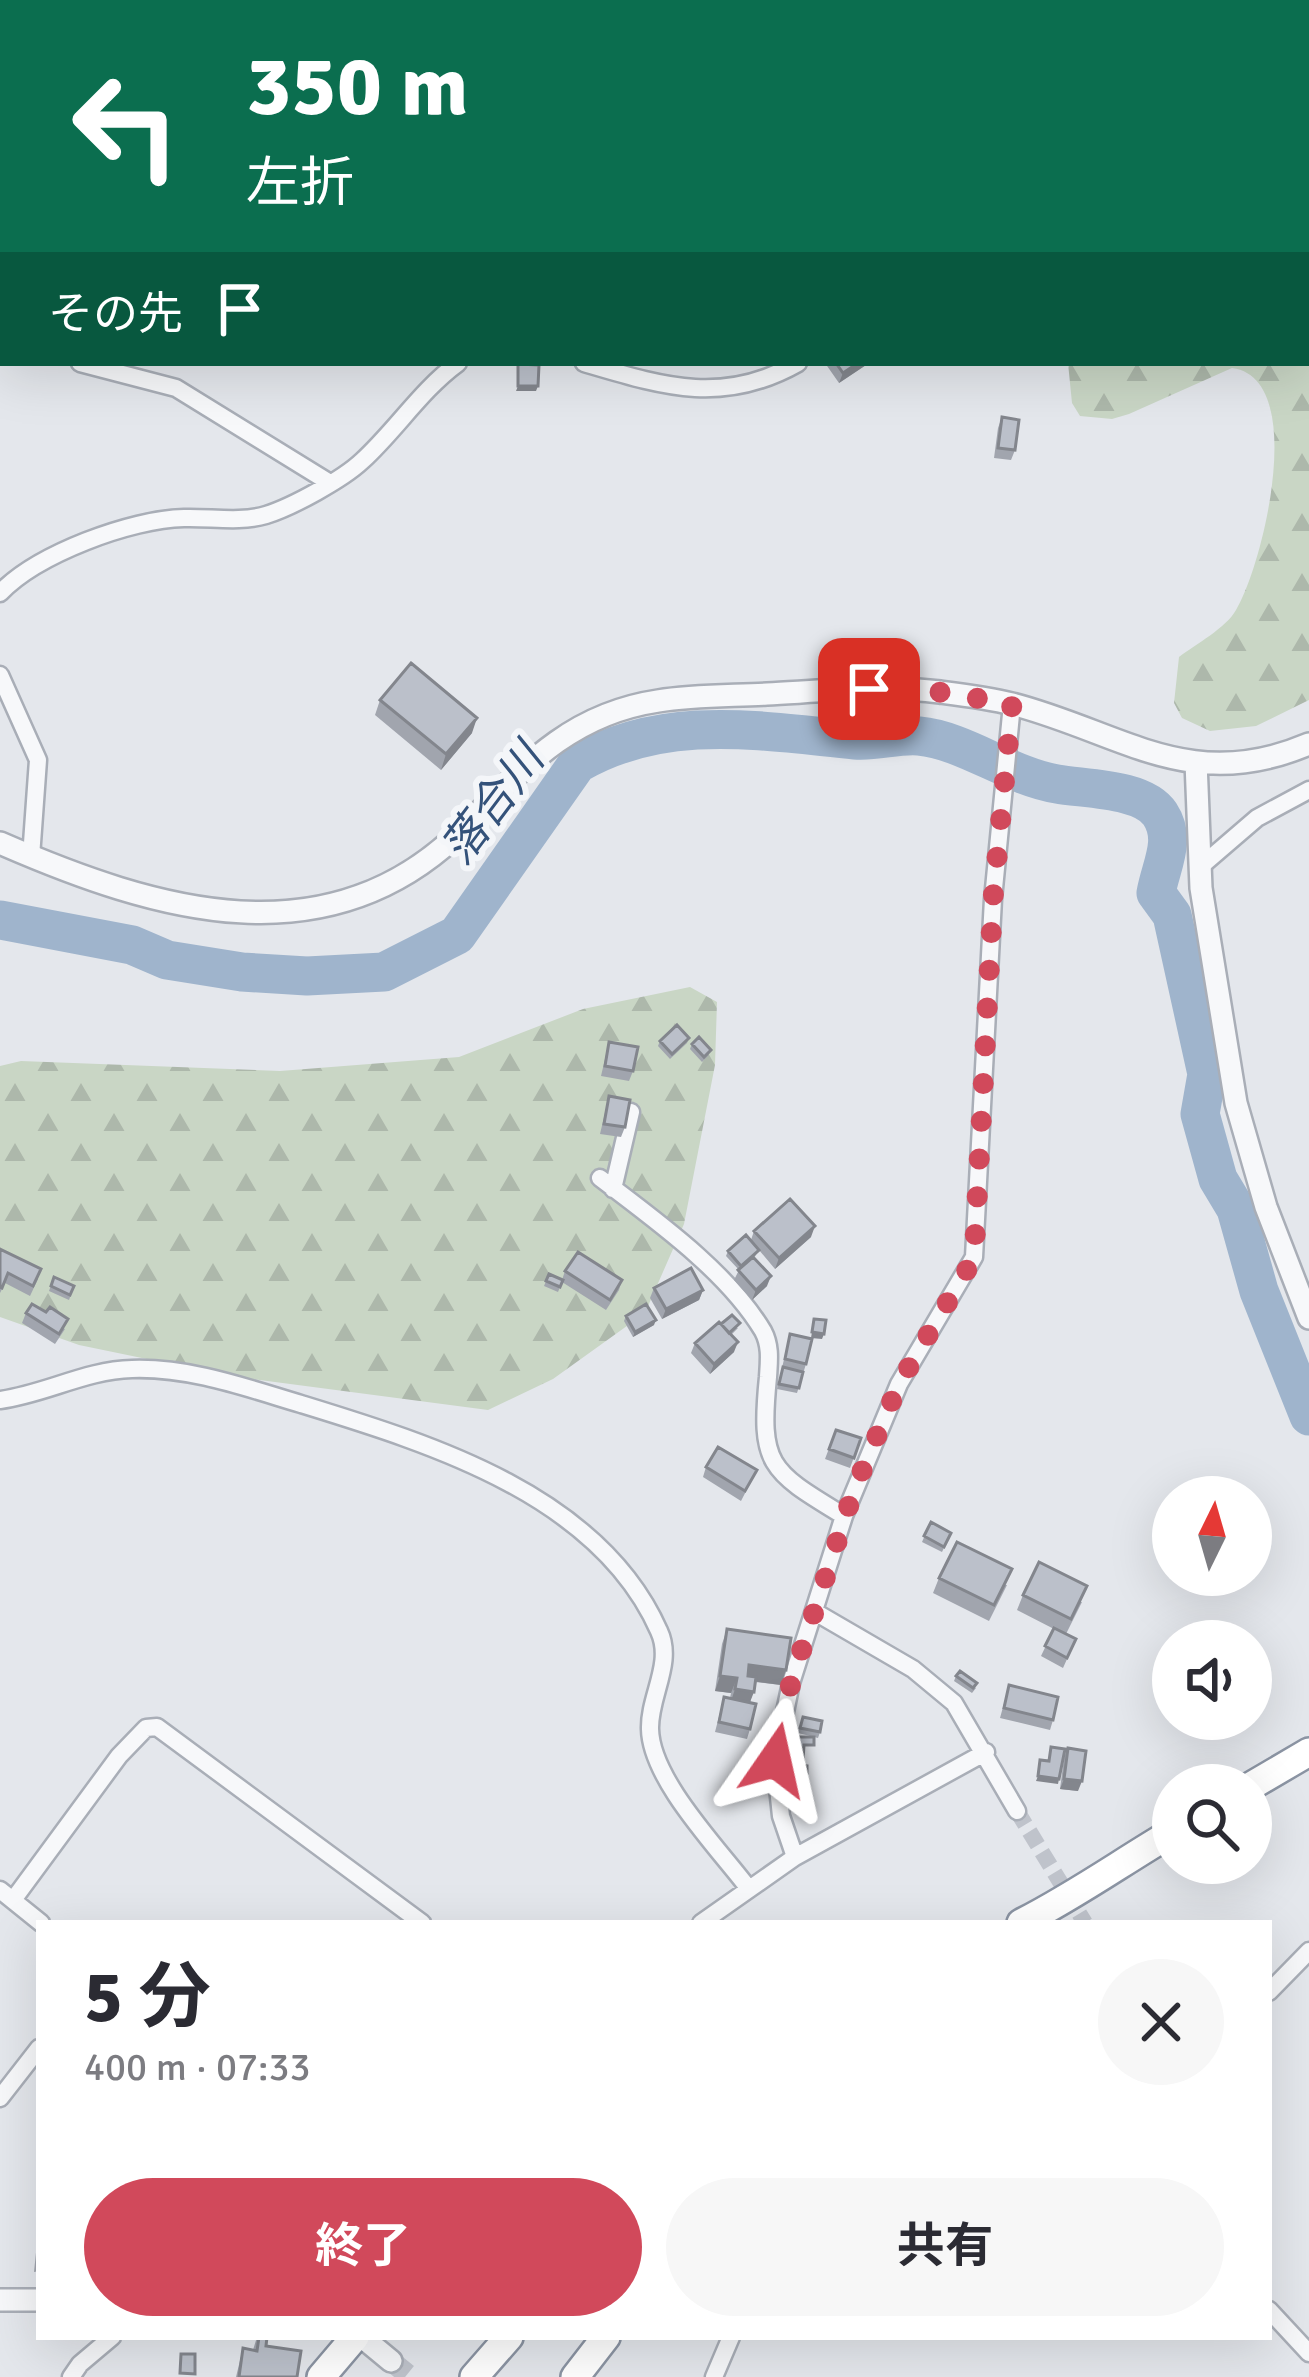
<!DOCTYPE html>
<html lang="ja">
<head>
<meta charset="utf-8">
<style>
  body { margin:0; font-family:Signika,"Noto Sans JP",sans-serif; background:#f7f7f7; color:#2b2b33; height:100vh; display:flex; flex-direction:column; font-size:45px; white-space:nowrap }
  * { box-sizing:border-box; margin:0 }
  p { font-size:39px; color:#7c7c81 }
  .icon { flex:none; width:66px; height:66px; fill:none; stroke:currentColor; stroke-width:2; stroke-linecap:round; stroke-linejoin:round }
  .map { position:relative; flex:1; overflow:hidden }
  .side { position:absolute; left:36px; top:1920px; width:1236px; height:420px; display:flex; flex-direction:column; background:#fff; border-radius:0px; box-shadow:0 12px 48px #0002 }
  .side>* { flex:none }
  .banner { position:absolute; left:0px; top:0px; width:1311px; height:366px; box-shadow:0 12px 48px #0002; background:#0b6e4f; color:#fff; overflow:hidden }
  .needle { width:78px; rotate:5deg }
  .tools { position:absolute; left:1152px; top:1476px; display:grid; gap:24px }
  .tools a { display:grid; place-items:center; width:120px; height:120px; border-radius:50%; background:#fff; box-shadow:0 12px 48px #0002; font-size:60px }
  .pin { position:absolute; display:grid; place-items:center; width:102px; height:102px; color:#fff; margin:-51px; border-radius:24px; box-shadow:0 6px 18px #0006 }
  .me { position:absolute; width:132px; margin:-66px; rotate:11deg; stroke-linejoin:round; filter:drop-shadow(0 0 9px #0008) }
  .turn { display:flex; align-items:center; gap:42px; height:252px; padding:0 48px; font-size:54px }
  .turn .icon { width:156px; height:156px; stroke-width:2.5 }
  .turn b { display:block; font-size:84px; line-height:102px }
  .then { display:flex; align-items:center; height:114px; padding:0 48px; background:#0003; gap:24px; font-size:45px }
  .round { display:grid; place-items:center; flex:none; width:126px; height:126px; border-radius:63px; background:#f7f7f7 }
  .head { display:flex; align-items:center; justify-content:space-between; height:204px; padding:0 48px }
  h1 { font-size:72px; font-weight:700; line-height:90px }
  .button { display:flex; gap:24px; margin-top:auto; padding:24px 48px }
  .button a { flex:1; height:138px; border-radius:72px; background:#d1495b; color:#fff; font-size:48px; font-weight:700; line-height:138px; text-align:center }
  .button a+a { background:#f7f7f7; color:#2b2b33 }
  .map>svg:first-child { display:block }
  .forest { fill:url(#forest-firs) }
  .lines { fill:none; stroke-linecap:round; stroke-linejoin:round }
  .river { stroke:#9fb4cc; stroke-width:39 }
  .minor-tunnel { stroke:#bfc3cb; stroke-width:16; stroke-dasharray:16 8; stroke-linecap:butt }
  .tertiary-tunnel { stroke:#bfc3cb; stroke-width:21; stroke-dasharray:21 10; stroke-linecap:butt }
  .minor-casing { stroke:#a9aeb7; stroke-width:21 }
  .tertiary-casing { stroke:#a9aeb7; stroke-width:26 }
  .primary-casing { stroke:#a3abb8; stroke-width:32 }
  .trunk-casing { stroke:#8b94a3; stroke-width:32 }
  .minor { stroke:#f7f8fa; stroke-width:16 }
  .tertiary { stroke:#f7f8fa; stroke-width:21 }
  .primary { stroke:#fff; stroke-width:27 }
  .trunk { stroke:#fff; stroke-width:27 }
  .wall { fill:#a1a5ae }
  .shaded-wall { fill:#83868d }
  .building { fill:#bbc0ca; stroke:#83868d; stroke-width:3 }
  .route { stroke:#d1495b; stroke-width:21; stroke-dasharray:0 37.8 }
  .labels { text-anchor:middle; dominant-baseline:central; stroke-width:12; stroke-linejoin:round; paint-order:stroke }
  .water-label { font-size:45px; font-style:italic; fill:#34527a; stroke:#f4f6f9 }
</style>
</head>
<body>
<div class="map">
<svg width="1309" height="2377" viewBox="0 0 1309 2377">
  <defs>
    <pattern id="forest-firs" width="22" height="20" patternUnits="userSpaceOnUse" patternTransform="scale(3)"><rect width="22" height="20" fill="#c9d6c5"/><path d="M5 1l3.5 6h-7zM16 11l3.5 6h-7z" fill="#adb8ab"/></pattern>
  </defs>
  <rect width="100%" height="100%" fill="#e4e7ec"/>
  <path class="forest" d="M566,0H1075L1078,3H577Z
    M1309,16V700L1256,726L1210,731L1182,718L1174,703L1179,657C1196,644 1226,628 1236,610C1263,565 1309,378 1232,368L1129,414L1112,419L1080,416L1072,403L1068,363H1308Z
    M690,987L717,1002L715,1065L684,1224L645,1313L553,1379L488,1410L229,1376L79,1345L0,1317V1066L21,1061L280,1071L459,1057L583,1009Z"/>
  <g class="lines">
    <path class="river" d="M0,920L132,945L167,960L242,972L307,976L384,972L457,935L577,764C664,713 760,731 855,740C876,742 898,734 919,736C964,740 1009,776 1057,784C1084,789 1143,788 1160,814C1177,840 1161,865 1156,893L1172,915L1207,1074L1200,1114L1218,1179L1236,1209L1259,1291L1309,1416"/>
    <path class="minor-tunnel" d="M1017,1811L1085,1923"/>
    <path class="tertiary-tunnel" d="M391,2361L411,2377"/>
    <g class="minor-casing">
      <path id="minor" d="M87,0L88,3
        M1284,3L1292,0
        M0,347L3,348
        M80,363L176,388L330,483
        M584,363C662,386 722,406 798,363
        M0,593C37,554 131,519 184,518C211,517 239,523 266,515C292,507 343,479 362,461C396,430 421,390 458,363
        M0,675L38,760L31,857
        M1200,867L1257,818L1309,790
        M600,1178C655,1220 727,1271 763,1331C771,1346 769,1361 768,1377C759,1466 770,1471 844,1516
        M613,1189L631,1112
        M0,1400C45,1394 86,1370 132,1369C190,1367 247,1388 301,1404C431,1444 599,1495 659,1631C674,1663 649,1696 650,1729C651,1780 719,1849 749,1889
        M815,1612L913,1669L954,1703L1017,1811
        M795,1857L781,1816L775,1760L791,1683L844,1516L899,1384L974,1257L993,899L1012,704
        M0,1890L41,1923
        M13,1900L119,1756L146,1728L157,1727L422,1923
        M701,1923L795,1857L986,1752
        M1269,1992L1309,1951
        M0,2098L39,2048
        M1269,2310L1309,2353
        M71,2377L80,2364L112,2337
        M714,2377L731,2337"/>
    </g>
    <g class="tertiary-casing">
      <path id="tertiary" d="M1196,762L1201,888L1236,1103L1266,1207L1309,1318
        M0,843C156,911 330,964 465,827C524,767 570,714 658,701C694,695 731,696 767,694C824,691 883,685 940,692C964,695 989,698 1012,704C1121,732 1189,795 1309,744
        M0,2300H39
        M362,2337L391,2361"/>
    </g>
    <g class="primary-casing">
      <path id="primary" d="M73,3L74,0
        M0,305L3,293"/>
    </g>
    <g class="trunk-casing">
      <path id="trunk" d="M1251,1786L1309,1752
        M1021,1923C1073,1897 1122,1862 1173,1832
        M321,2377L355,2337
        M474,2377L509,2337
        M575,2377L606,2337"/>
    </g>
    <use href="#minor" class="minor"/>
    <use href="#tertiary" class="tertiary"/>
    <use href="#primary" class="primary"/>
    <use href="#trunk" class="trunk"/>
  </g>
  <path class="wall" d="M825,363H869L839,383Z
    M1002,417L1015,450L1011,460L994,458L998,428Z
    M380,700L472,733L441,770L375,715Z
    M689,1038L687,1043L670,1059L658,1046L660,1041Z
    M609,1042L633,1071L629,1081L601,1076Z
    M692,1044L709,1055L702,1062L690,1049Z
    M609,1096L625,1127L621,1137L600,1134Z
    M754,1231L811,1237L775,1269L759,1250L754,1258L767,1286L752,1300L734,1280L739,1270L726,1256L728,1251L751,1240Z
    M0,1249L38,1279L30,1296L5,1283L0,1293Z
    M565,1271L622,1280L619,1290L606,1310L562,1282L558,1292L544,1286L549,1274L562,1280Z
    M54,1277L74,1286L69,1300L49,1291Z
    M654,1288L703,1290L699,1300L662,1319L650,1298Z
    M26,1313L65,1329L55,1344L22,1323Z
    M626,1316L654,1325L633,1337L624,1321Z
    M721,1324L738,1328L731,1335L734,1352L710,1374L691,1353L695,1343Z
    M790,1334L806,1364L797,1393L777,1389Z
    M836,1430L861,1438L850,1468L825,1459Z
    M706,1467L757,1470L741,1501L703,1477Z
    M931,1522L951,1533L942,1552L922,1542Z
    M939,1578L1007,1585L989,1621L933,1593Z
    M1023,1595L1082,1602L1066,1634L1076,1639L1063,1668L1041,1656L1054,1629L1017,1610Z
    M727,1629L781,1685L755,1682L750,1703V1729L747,1739L715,1732L724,1697L730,1698L731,1693L715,1691L722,1644Z
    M956,1676L976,1688L972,1693L954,1681Z
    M1009,1685L1053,1720L1050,1730L1000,1718Z
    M803,1717L820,1732L818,1738L798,1733Z
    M1068,1748L1078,1791L1060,1789L1064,1758Z
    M39,2223V2271L34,2272Z
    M257,2337H267L266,2346L297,2377H236L243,2348L253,2350Z"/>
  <path class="shaded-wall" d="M858,363H869L839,383L843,373Z
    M518,386H538L536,391H516Z
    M477,718L472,733L441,770L446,754Z
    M815,1226L811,1237L775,1269L779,1258Z
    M771,1276L767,1286L752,1300L756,1290Z
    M703,1290L699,1300L662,1319L666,1309Z
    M656,1320L654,1325L633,1337L635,1332Z
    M812,1332L824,1334L822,1339L811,1338Z
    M738,1342L734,1352L710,1374L714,1364Z
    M749,1665L786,1670L781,1685L744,1680Z
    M720,1676L737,1678L731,1693L715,1691Z
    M735,1689L754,1692L748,1707L730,1704Z
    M793,1773H807L805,1778H791Z
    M1038,1776L1059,1779L1058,1784L1036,1781Z
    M1064,1779L1082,1781L1078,1791L1060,1789Z"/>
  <path class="building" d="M836,363H858L843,373Z
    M518,364L539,365L538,386H518Z
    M1002,417L1019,420L1015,450L998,448Z
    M411,663L477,718L446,754L380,700Z
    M677,1025L689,1038L672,1054L660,1041Z
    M699,1037L711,1050L704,1057L692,1044Z
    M609,1042L638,1047L633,1071L605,1066Z
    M609,1096L630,1100L625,1127L604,1124Z
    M790,1199L815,1226L779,1258L754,1231Z
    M746,1235L759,1250L741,1266L728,1251Z
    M0,1249L41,1269L33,1286L8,1273L2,1288L0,1287Z
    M578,1252L622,1280L610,1300L565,1271Z
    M753,1257L771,1276L756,1290L738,1270Z
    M691,1268L703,1290L666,1309L654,1288Z
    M549,1274L563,1280L560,1287L546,1281Z
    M54,1277L74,1286L70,1295L51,1286Z
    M32,1304L46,1312L50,1307L68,1319L59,1334L26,1313Z
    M646,1304L656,1320L635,1332L626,1316Z
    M732,1315L740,1323L729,1333L721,1324Z
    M814,1319L826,1320L824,1334L812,1332Z
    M719,1322L738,1342L714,1364L695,1343Z
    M790,1334L812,1339L806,1364L785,1359Z
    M783,1367L803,1372L799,1388L779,1384Z
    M836,1430L861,1438L854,1458L829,1449Z
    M718,1447L757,1470L745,1491L706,1467Z
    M931,1522L951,1533L944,1547L924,1536Z
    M957,1542L1012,1569L994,1605L939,1578Z
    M1039,1562L1087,1586L1071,1619L1023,1595Z
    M1054,1628L1076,1639L1067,1658L1045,1646Z
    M727,1629L791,1638L786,1670L749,1665L748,1676L756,1677L754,1692L735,1689L737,1678L720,1676Z
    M960,1671L977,1683L973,1688L956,1676Z
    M1009,1685L1058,1697L1053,1720L1004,1708Z
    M724,1697L756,1704L750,1729L719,1722Z
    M803,1717L822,1721L820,1732L800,1728Z
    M792,1737H814V1745H804L803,1760H791Z
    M1051,1747L1065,1749L1059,1779L1038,1776L1040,1760L1049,1761Z
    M1068,1748L1086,1751L1082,1781L1064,1779Z
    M793,1765L807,1766V1773H793Z
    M259,2337H267L266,2346L301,2351L297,2377H239L243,2348L257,2351Z
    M181,2354H195V2374L180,2373Z"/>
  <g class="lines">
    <path class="route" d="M775,1760L791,1683L854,1490L899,1384L974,1258L993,899L1012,704L939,692L869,689"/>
  </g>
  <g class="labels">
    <g class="water-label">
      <text transform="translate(493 804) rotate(-53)">落合川</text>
    </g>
  </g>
</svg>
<div class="tools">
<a><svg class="needle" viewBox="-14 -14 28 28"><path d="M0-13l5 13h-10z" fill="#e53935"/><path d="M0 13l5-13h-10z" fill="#7c7c81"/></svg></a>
<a><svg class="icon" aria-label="sound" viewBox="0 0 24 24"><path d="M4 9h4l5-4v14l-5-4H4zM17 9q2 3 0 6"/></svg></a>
<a><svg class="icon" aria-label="search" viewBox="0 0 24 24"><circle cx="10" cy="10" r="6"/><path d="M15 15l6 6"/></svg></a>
</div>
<div class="pin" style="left:869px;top:689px;background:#d93025"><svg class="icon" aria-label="arrive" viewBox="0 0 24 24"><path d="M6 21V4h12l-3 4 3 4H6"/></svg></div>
<svg class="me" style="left:775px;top:1760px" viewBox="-20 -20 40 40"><path d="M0-17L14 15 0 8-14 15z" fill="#d1495b" stroke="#fff" stroke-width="4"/></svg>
<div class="banner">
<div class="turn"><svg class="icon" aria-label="left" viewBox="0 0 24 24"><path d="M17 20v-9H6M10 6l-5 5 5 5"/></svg><div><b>350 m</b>左折</div></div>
<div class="then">その先<svg class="icon" aria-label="arrive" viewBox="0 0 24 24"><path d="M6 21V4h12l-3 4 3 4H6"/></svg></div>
</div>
<section class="side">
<div class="head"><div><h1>5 分</h1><p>400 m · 07:33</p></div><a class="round"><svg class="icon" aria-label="close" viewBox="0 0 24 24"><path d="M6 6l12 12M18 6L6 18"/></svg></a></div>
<div class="button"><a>終了</a><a>共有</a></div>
</section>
</div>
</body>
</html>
